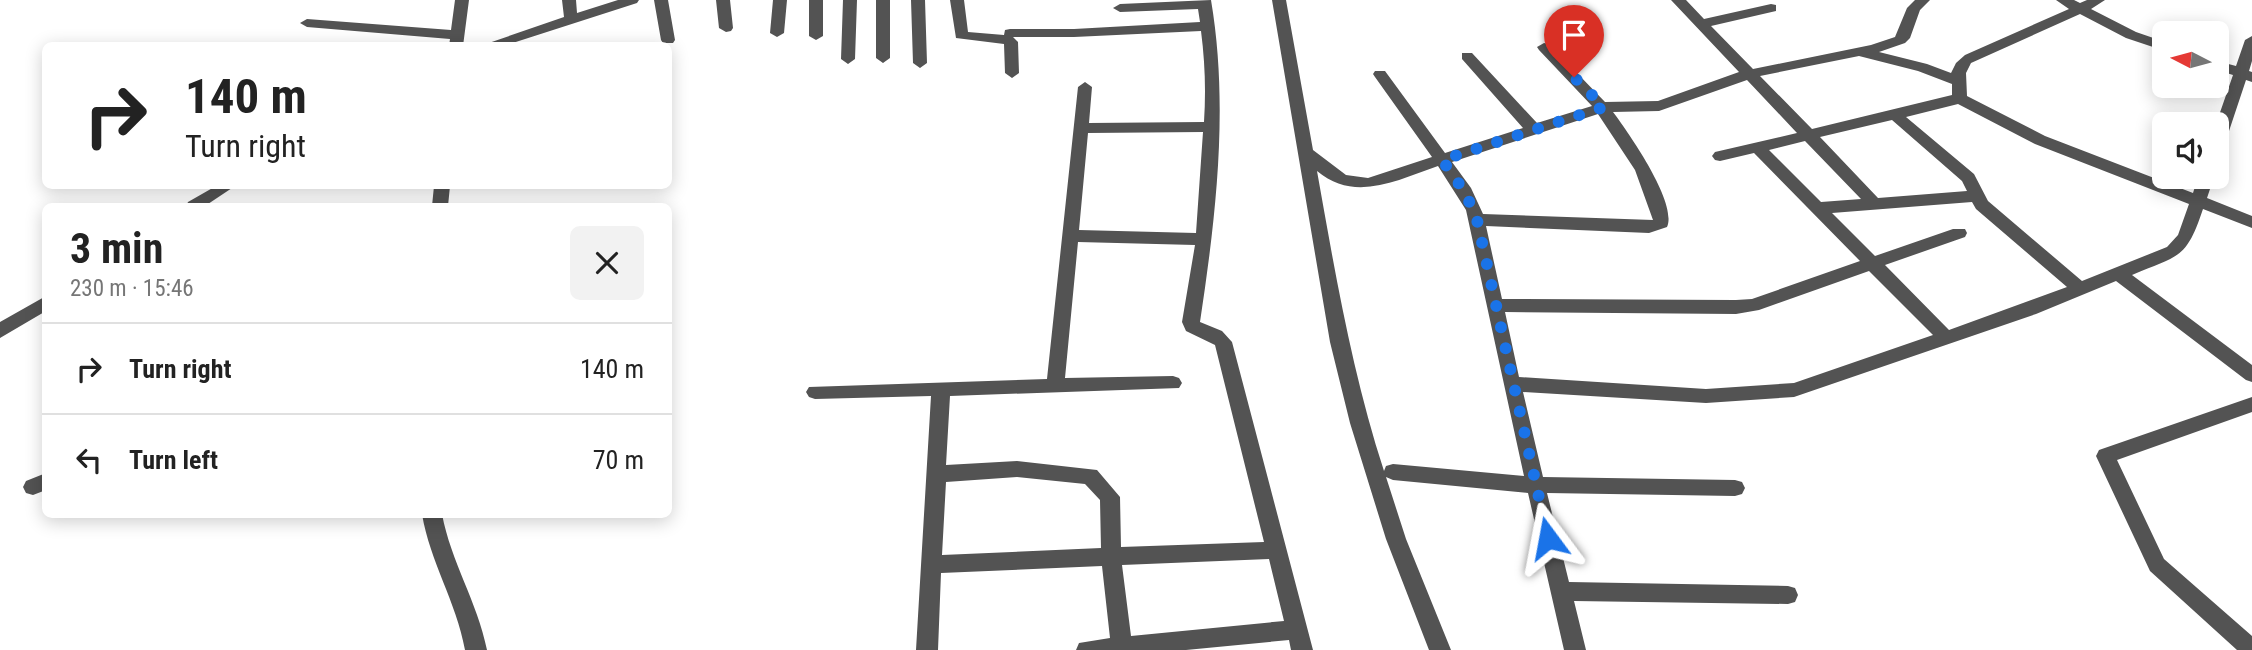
<!DOCTYPE html>
<html lang="en">
<head>
<meta charset="utf-8">
<style>
  body { margin:0; font-family:"Roboto Condensed",sans-serif; background:#f2f2f2; color:#222; height:100vh; display:flex; flex-direction:column; font-size:26px; white-space:nowrap }
  * { box-sizing:border-box; margin:0 }
  p { font-size:23px; color:#767676 }
  .icon { flex:none; width:38px; height:38px; fill:none; stroke:currentColor; stroke-width:2; stroke-linecap:round; stroke-linejoin:round }
  .map { position:relative; flex:1; overflow:hidden }
  .drawer { position:absolute; left:42px; top:203px; width:630px; height:315px; display:flex; flex-direction:column; background:#fff; border-radius:10px; box-shadow:0 4px 18px #0003 }
  .drawer>* { flex:none }
  .top-card { position:absolute; left:42px; top:42px; width:630px; height:147px; border-radius:10px; box-shadow:0 4px 18px #0003; background:#fff; color:#222; overflow:hidden }
  .needle { width:46px; rotate:276deg }
  .buttons { position:absolute; left:2152px; top:21px; display:grid; gap:14px }
  .buttons a { display:grid; place-items:center; width:77px; height:77px; border-radius:10px; background:#fff; box-shadow:0 4px 18px #0003; font-size:35px }
  .pin { position:absolute; display:grid; place-items:center; width:60px; height:60px; color:#fff; margin:-72px -30px; border-radius:50% 50% 50% 0; rotate:-45deg; box-shadow:0 0 7px #0007 }
  .pin .icon { rotate:45deg }
  .me { position:absolute; width:77px; margin:-38px; rotate:347deg; stroke-linejoin:round; filter:drop-shadow(0 0 5px #0008) }
  .turn { display:flex; align-items:center; gap:24px; height:147px; padding:0 28px; font-size:32px }
  .turn .icon { width:91px; height:91px; stroke-width:2.5 }
  .turn b { display:block; font-size:49px; line-height:60px }
  .round { display:grid; place-items:center; flex:none; width:74px; height:74px; border-radius:10px; background:#f2f2f2 }
  .headline { display:flex; align-items:center; justify-content:space-between; height:119px; padding:0 28px }
  h1 { font-size:42px; font-weight:700; line-height:52px }
  ul { padding:0; list-style:none }
  li { display:flex; align-items:center; gap:21px; height:91px; padding:0 28px; border-top:2px solid #e0e0e0 }
  li div { flex:1 }
  li b { display:block; font-size:26px }
  li em { font-style:normal }
  .map>svg:first-child { display:block }
  .lines { fill:none; stroke-linecap:round; stroke-linejoin:round }
  .minor { fill:#535353; fill-rule:evenodd }
  .route { stroke:#1a73e8; stroke-width:12; stroke-dasharray:0 21.6 }
</style>
</head>
<body>
<div class="map">
<svg width="2252" height="650" viewBox="0 0 2252 650">
  <rect width="100%" height="100%" fill="#fff"/>
  <g class="lines">
    <path class="minor" d="M455,0H469L463,46H449L450,39L307,27L300,23L307,19L451,30Z
      M562,0H576L577,13L618,0H639L637,3L503,46H480L564,17Z
      M654,0H668L675,40L673,43H663L661,40Z
      M716,0H730L733,28L731,31L726,32L719,28Z
      M773,0H787L784,33L777,37L770,33Z
      M809,0H823V36L816,40L809,36Z
      M843,0H857L855,59L848,64L841,59Z
      M876,0H890V58L883,63L876,58Z
      M911,0H925L927,63L920,68L913,63Z
      M950,0H964L968,32L1004,35L1005,30L1010,29H1074L1200,22L1198,9L1120,12L1113,8L1120,4L1211,0C1229,106 1216,216 1200,322L1222,331L1232,342L1313,650H1291L1289,640L1186,650H1076L1079,643L1110,638L1102,566L941,573L938,650H916L931,396L815,399L809,397L806,392L809,387L1047,379L1078,87L1085,82L1092,87L1089,123L1204,122C1206,91 1205,62 1201,31L1074,37H1013L1018,42L1019,73L1012,78L1005,73L1004,44L956,38ZM1203,132L1196,233L1079,230L1088,133ZM1078,242L1195,245L1182,322L1186,331L1215,345L1264,542L1121,547L1120,497L1097,470L1017,461L946,465L950,396L1179,388L1182,383L1179,378L1173,376L1065,378ZM1017,477L1085,484L1100,500L1101,548L942,555L946,482ZM1269,559L1284,621L1131,636L1122,565Z
      M1272,0H1286L1313,150L1346,175L1368,178L1432,157L1375,77L1373,74L1375,71H1385L1445,153L1523,128L1462,59V53H1472L1537,123L1592,106L1539,50L1537,47L1544,43L1549,44L1605,102L1658,101L1739,72L1671,0H1686L1704,19L1771,4L1776,5V11L1711,26L1753,69L1871,45L1895,37L1907,8L1915,0H1930L1920,10L1910,38L1905,43L1879,52L1927,64L1951,73L1956,63L1965,55L2069,9L2056,0H2074L2080,3L2087,0H2105L2091,9L2136,32L2165,42V51L2126,38L2080,14L1971,63L1966,73L1967,96L2045,136L2193,193L2198,177H2214L2207,198L2252,216V228L2203,209C2186,260 2179,255 2132,275L2252,365V382L2246,380L2116,281L2036,314L1794,397L1706,403L1523,392L1543,477L1735,480L1742,482L1745,488L1742,494L1735,496L1547,493L1569,582L1788,586L1795,588L1798,595L1795,602L1788,604L1574,601L1586,650H1564L1528,493L1393,480L1386,477L1406,539L1451,650H1429L1386,539L1350,423L1330,342ZM1859,56L1918,71L1952,84V95L1812,129L1760,76ZM1747,80L1797,133L1715,152L1712,156L1715,160L1720,161L1754,153L1860,261L1752,299L1736,300L1502,299L1486,226L1649,233L1667,227C1678,203 1628,132 1613,112L1659,111ZM1958,104L2035,144L2189,204L2178,235L2167,247L2082,281L1988,201L1974,174L1906,117ZM1598,114L1635,170L1653,220L1483,214L1471,188L1452,162ZM1892,120L1962,181L1967,191L1878,198L1820,137ZM1805,141L1861,199L1821,202L1769,150ZM1438,166L1466,210L1524,476L1393,464L1386,466L1384,471C1352,373 1335,272 1317,171C1355,203 1397,180 1438,166ZM1972,202L1976,209L2067,287L1949,330L1885,265L1965,237L1967,233L1965,229H1953L1875,256L1832,213ZM1869,271L1933,335L1794,383L1706,389L1519,377L1505,312L1736,314L1759,310Z
      M2252,36V61L2249,71L2252,72V82L2246,80L2225,143L2217,148L2216,124L2233,75L2217,70V61L2236,66L2245,40Z
      M216,186H235L205,206H186L188,202Z
      M434,186H450L448,206H432Z
      M46,296V311L0,338V322Z
      M2252,397V412L2117,460L2164,559L2252,636V650H2237L2150,571L2096,456L2099,450Z
      M46,473V490L33,495L26,493L23,487L26,481Z
      M422,514H442C451,562 477,601 487,650H465C456,601 430,562 422,514Z"/>
  </g>
  <g class="lines">
    <path class="route" d="M1548,538L1477,220L1465,192L1442,160L1604,107L1574,77"/>
  </g>
</svg>
<div class="buttons">
<a><svg class="needle" viewBox="-14 -14 28 28"><path d="M0-13l5 13h-10z" fill="#e53935"/><path d="M0 13l5-13h-10z" fill="#767676"/></svg></a>
<a><svg class="icon" aria-label="sound" viewBox="0 0 24 24"><path d="M4 9h4l5-4v14l-5-4H4zM17 9q2 3 0 6"/></svg></a>
</div>
<div class="pin" style="left:1574px;top:77px;background:#d93025"><svg class="icon" aria-label="arrive" viewBox="0 0 24 24"><path d="M6 21V4h12l-3 4 3 4H6"/></svg></div>
<svg class="me" style="left:1548px;top:538px" viewBox="-20 -20 40 40"><path d="M0-17L14 15 0 8-14 15z" fill="#1a73e8" stroke="#fff" stroke-width="4"/></svg>
<div class="top-card">
<div class="turn"><svg class="icon" aria-label="right" viewBox="0 0 24 24"><path d="M7 20v-9h11M14 6l5 5-5 5"/></svg><div><b>140 m</b>Turn right</div></div>
</div>
<section class="drawer">
<div class="headline"><div><h1>3 min</h1><p>230 m · 15:46</p></div><a class="round"><svg class="icon" aria-label="close" viewBox="0 0 24 24"><path d="M6 6l12 12M18 6L6 18"/></svg></a></div>
<ul>
<li><svg class="icon" aria-label="right" viewBox="0 0 24 24"><path d="M7 20v-9h11M14 6l5 5-5 5"/></svg><div><b>Turn right</b></div><em>140 m</em></li>
<li><svg class="icon" aria-label="left" viewBox="0 0 24 24"><path d="M17 20v-9H6M10 6l-5 5 5 5"/></svg><div><b>Turn left</b></div><em>70 m</em></li>
</ul>
</section>
</div>
</body>
</html>
